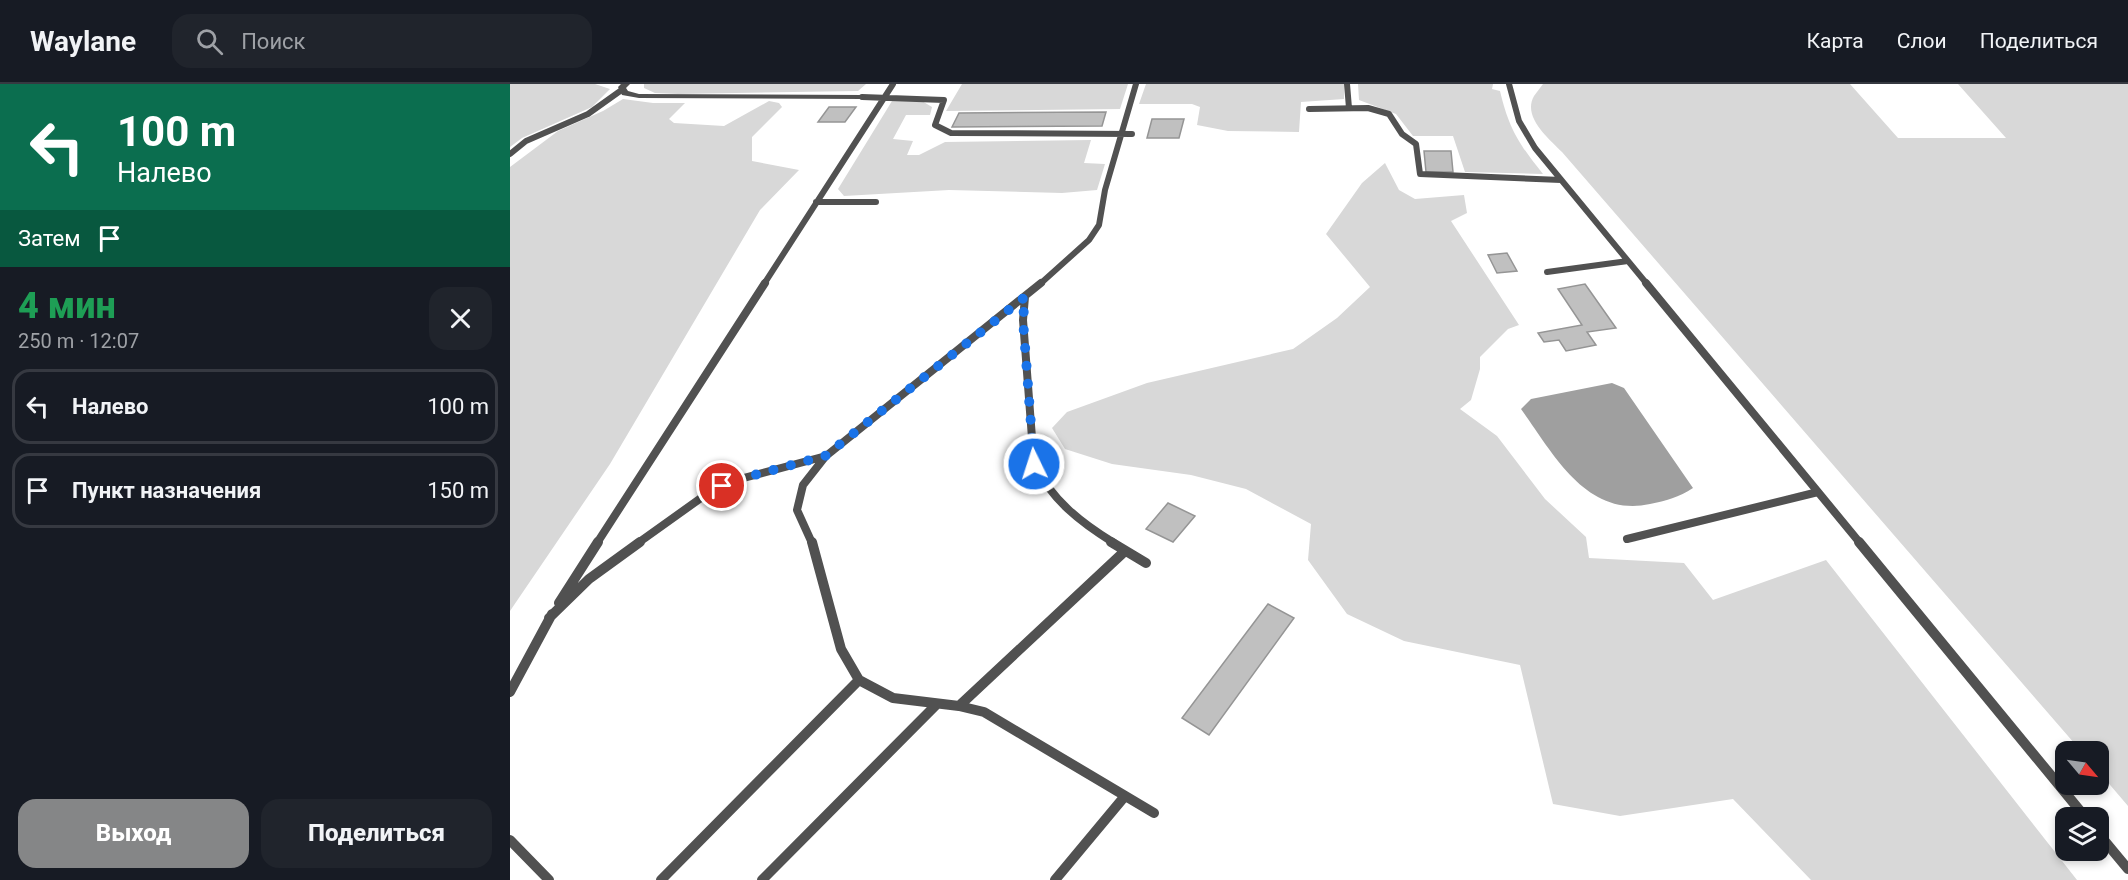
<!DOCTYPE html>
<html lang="ru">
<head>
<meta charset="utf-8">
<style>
  body { margin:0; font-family:Roboto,sans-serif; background:#20242c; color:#f1f3f6; height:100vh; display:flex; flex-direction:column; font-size:22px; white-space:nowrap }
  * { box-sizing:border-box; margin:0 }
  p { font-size:20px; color:#9ea1a6 }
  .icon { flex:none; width:33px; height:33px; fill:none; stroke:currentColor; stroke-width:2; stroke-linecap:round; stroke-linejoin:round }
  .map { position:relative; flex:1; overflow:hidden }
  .panel { display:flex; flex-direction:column; background:#171b24; width:510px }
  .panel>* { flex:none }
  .guide { background:#0b6e4f; color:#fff; overflow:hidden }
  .needle { width:39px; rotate:119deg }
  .controls { position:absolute; left:1545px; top:657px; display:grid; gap:12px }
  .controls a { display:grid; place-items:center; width:54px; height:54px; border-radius:12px; background:#171b24; box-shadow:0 3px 9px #0003; font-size:30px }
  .pin { position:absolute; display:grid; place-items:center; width:51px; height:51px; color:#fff; margin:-26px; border:3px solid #fff; border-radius:50%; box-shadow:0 2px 6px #0007 }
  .me { position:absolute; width:66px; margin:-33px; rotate:356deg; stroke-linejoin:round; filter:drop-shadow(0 0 4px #0008) }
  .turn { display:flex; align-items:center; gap:21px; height:126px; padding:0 18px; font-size:27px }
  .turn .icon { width:78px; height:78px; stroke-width:2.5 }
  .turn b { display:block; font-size:42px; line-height:51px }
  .then { display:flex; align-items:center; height:57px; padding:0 18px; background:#0003; gap:12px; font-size:22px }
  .round { display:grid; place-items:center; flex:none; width:63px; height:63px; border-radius:18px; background:#20242c }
  .head { display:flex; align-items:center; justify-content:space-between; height:102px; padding:0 18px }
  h1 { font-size:36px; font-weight:800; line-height:45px; color:#1e9e55 }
  .button { display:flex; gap:12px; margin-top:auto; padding:12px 18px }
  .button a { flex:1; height:69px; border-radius:18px; background:#858687; color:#fff; font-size:24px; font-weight:800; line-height:69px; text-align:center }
  .button a+a { background:#20242c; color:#f1f3f6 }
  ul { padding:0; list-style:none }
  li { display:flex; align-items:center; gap:18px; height:75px; margin:0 12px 9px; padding:0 6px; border:3px solid #363941; border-radius:18px }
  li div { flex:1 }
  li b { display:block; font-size:22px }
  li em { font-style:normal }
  header { display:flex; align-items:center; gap:36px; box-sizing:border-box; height:84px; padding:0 30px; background:#171b24; border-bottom:2px solid #363941 }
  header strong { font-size:28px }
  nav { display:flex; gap:33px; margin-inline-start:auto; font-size:21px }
  .search { width:420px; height:54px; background:#20242c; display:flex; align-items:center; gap:15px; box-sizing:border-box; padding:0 21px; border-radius:18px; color:#9ea1a6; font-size:22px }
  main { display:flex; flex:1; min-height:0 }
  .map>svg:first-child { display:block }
  .green { fill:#d8d8d8 }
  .water { fill:#9f9f9f }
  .building { fill:#c0c0c0; stroke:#959595; stroke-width:1.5 }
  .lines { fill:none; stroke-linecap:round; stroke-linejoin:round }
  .lane-far2 { stroke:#515151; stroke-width:6 }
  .lane-far1 { stroke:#515151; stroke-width:8 }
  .lane { stroke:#515151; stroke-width:10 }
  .street { fill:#515151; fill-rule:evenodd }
  .route { stroke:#1a73e8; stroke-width:10; stroke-dasharray:0 18 }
</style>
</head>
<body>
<header>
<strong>Waylane</strong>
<div class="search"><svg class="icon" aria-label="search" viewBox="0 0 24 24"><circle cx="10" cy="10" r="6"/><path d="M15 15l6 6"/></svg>Поиск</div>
<nav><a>Карта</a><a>Слои</a><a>Поделиться</a></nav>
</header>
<main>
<section class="panel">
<div class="guide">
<div class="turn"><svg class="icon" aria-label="left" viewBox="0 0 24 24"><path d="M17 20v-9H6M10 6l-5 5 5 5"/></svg><div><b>100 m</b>Налево</div></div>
<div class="then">Затем<svg class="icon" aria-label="arrive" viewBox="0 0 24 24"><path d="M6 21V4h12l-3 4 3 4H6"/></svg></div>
</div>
<div class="head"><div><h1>4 мин</h1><p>250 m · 12:07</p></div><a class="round"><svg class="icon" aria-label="close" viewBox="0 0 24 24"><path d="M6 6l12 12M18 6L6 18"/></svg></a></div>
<ul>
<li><svg class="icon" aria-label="left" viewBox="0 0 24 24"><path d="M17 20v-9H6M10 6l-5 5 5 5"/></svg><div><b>Налево</b></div><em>100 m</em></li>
<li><svg class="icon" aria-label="arrive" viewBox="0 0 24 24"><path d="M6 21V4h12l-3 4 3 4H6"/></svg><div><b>Пункт назначения</b></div><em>150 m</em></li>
</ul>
<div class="button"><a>Выход</a><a>Поделиться</a></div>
</section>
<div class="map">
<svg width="1618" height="796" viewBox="0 0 1618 796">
  <rect width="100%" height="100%" fill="#fff"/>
  <path class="green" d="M0,0H85L100,5L82,23L12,54L0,63Z
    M134,0H367H356L348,7L168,10L145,9L134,4Z
    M452,0H618L610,25L436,27Z
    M636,0H834V15L791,18L789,48L718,47L687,41L690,23L682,20H629Z
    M848,0H983L982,5L990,7C999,45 1009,60 1033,90L955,88L943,52H903L886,30L849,16Z
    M1033,0H1340L1388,54H1496L1448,0H1618V722L1589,688L1588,668L1571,667L1052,68C1039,55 1012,33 1024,12C1027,8 1030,4 1033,0Z
    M113,15L143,19H175L159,35L164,39L214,42L259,17L269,19L272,23L242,53V77L289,86L250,126L100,380L0,527V83L48,47L93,27Z
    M382,17H412L422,23L420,31H396L383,55L403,57L397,71H409L435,58L581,56L574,79L595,80L587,106L552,109L439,106L334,112L328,105Z
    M875,79L889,106L905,115L954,111L957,129L941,137L1009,241L998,245L970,273V285L961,316L950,325L987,352L1035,415L1076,453L1079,474L1174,479L1203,516L1316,476L1567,796H1301L1223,715L1110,732L1043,720L1010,581L894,557L837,530L798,476L801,440L736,405L681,391L602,380L555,365L542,344L557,328L637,299L783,265L827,234L860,203L816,150L852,99Z"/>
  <path class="water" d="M1102,299L1114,304L1183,404C1169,413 1156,417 1140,420C1076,434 1043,369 1011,325L1021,315Z"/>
  <path class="building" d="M319,23H346L335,38H308Z
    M596,28L592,42L442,43L449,29Z
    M642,35H674L669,54H637Z
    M914,67H941L943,88H916Z
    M997,169L1007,187L987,189L978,171Z
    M1075,200L1106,244L1077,248L1086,261L1056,267L1049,256L1034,258L1028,249L1072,241L1048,205Z
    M658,419L685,432L663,458L636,445Z
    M758,520L784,534L699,651L672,634Z"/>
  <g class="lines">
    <path class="lane-far2" d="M837,0L839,24
      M999,0L1009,37L1025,64L1137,200
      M352,13L434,16L425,41L441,49L622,50
      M799,25L858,24L879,30L892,50L906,60L910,90L1051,96
      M0,70L16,57L78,30L113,5
      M306,118H366
      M1037,188L1118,177
      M254,200L383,0
      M530,200L579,156L589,141L595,106L626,0"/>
    <path class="lane-far1" d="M1136,199L1350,459
      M515,213L513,236L524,380C542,416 570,438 604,459
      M1117,455L1308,408
      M87,459L255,199
      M128,459L198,409L226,396L316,372L531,199
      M302,459L287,426L293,401L315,373"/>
    <path class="lane" d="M302,458L331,565L349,596L383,614L449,622L474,628L644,729
      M601,458L636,479
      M1349,458L1576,734
      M49,519L88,458
      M39,534L79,495L130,458
      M0,608L42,530
      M449,622L615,467
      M1588,749L1618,785
      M0,756L39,796
      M151,796L349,596
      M252,796L427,620
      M545,796L615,712"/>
    <path class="street" d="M111,0H120L116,4L118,7L129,10L352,11L356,13L352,15L129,14L112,11L108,3Z"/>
  </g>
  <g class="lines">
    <path class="route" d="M212,402L226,396L315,372L515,213L513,236L524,380"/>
  </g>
</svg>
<div class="controls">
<a><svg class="needle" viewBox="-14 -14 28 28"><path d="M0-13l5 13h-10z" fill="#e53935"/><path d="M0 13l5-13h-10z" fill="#9ea1a6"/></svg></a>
<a><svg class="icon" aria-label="layers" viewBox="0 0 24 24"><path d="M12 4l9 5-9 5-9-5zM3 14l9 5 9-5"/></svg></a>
</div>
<div class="pin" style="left:212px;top:402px;background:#d93025"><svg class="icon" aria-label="arrive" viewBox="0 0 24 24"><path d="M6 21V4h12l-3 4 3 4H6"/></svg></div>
<svg class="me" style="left:524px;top:380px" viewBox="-20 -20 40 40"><circle r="17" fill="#1a73e8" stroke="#fff" stroke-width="3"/><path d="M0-11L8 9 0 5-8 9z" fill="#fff"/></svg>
</div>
</main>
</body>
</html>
